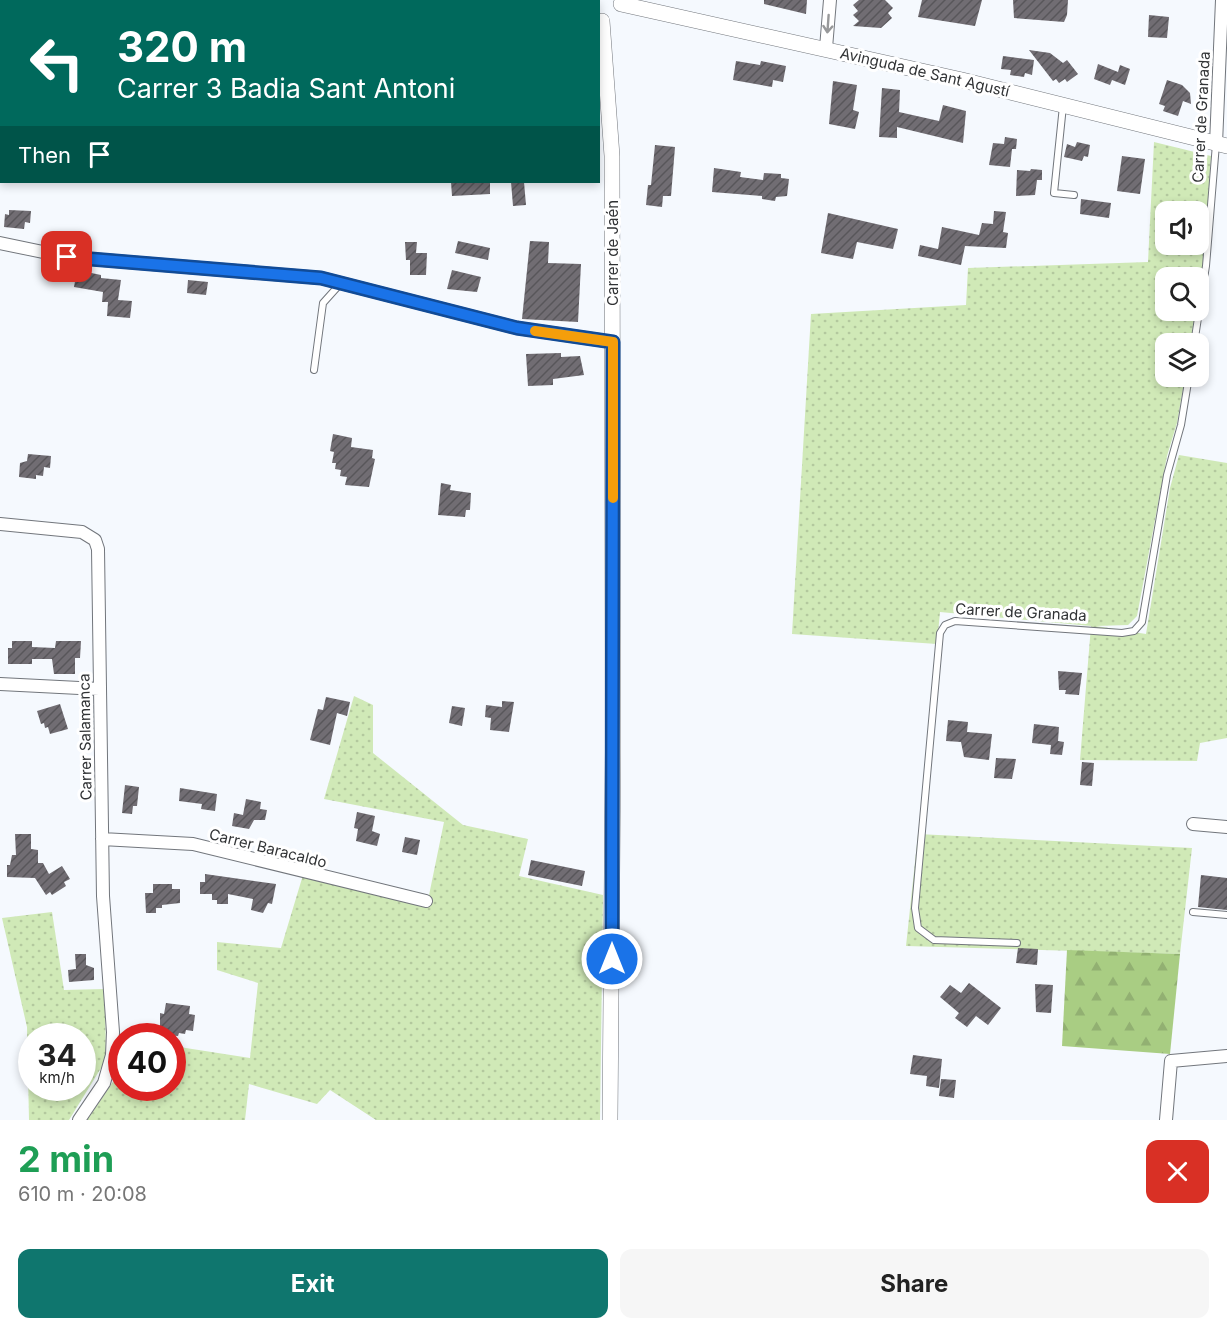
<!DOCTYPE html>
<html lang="en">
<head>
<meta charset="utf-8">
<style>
  body { margin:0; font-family:Inter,sans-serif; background:#f6f6f6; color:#222; height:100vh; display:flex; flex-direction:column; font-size:22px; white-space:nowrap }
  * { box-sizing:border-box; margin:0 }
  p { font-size:20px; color:#767676 }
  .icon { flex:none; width:33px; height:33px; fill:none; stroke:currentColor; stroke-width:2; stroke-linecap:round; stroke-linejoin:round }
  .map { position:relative; height:1120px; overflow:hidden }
  .details { display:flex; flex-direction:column; background:#fff; flex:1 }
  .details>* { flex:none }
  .banner { position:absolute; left:0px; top:0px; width:600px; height:183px; box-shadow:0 3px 9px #0003; background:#00695c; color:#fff; overflow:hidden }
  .tools { position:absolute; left:1155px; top:201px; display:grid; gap:12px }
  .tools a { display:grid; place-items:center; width:54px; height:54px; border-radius:12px; background:#fff; box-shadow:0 3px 9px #0003; font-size:30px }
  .speed { position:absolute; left:18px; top:1023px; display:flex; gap:12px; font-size:30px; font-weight:700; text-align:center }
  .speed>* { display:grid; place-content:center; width:78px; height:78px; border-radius:50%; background:#fff; box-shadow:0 3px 9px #0003; line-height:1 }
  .speed small { font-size:15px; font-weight:400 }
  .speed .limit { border:9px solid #d22; background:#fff; color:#111 }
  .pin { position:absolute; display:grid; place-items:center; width:51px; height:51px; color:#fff; margin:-26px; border-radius:12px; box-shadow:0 3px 9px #0006 }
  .me { position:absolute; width:66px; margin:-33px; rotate:0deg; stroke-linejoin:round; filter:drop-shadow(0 0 4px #0008) }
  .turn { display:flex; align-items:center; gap:21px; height:126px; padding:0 18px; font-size:27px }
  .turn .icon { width:78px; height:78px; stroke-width:2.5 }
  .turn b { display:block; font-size:42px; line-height:51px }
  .then { display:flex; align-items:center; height:57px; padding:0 18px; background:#0003; gap:12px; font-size:22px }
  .round { display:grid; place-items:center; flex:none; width:63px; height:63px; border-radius:12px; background:#f6f6f6 }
  .summary { display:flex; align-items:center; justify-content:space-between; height:102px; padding:0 18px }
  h1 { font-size:36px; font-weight:700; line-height:45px; color:#1e9e55 }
  .button { display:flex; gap:12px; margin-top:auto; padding:12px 18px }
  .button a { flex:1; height:69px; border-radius:12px; background:#0f766e; color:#fff; font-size:24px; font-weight:700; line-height:69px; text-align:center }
  .button a+a { background:#f6f6f6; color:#222 }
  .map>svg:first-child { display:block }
  .grass { fill:url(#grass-dots); fill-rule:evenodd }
  .forest { fill:url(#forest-firs) }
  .building { fill:url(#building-hatch) }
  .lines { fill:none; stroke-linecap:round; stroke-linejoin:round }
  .service-casing { stroke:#72767c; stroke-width:8 }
  .minor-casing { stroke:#72767c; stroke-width:14 }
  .tertiary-casing { stroke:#72767c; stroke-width:16 }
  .service { stroke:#fff; stroke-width:6 }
  .minor { stroke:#fff; stroke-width:12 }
  .tertiary { stroke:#fff; stroke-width:15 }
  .oneway { stroke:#98999a }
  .route-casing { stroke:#114b97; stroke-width:15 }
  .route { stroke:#1a73e8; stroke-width:10 }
  .slow { stroke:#f59e0b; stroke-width:10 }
  .labels { text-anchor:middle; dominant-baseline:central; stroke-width:6; stroke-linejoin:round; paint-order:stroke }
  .street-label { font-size:15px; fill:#313335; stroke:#fff }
</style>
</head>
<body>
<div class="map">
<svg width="1227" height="1120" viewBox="0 0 1227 1120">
  <defs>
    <pattern id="grass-dots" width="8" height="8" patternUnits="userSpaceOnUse" patternTransform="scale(1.5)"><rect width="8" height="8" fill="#d0e9b7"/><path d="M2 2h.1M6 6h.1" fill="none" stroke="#b3c89e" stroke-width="1.8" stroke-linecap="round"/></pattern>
    <pattern id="forest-firs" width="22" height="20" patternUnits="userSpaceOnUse" patternTransform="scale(1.5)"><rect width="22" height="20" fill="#a9cd83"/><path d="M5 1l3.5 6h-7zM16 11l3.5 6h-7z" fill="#92b072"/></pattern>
    <pattern id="building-hatch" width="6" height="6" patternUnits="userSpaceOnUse" patternTransform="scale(1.5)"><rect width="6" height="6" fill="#716d73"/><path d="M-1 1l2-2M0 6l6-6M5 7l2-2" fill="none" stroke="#58565a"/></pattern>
  </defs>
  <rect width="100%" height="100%" fill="#f5f9fe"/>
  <path class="grass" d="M1154,142L1211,156L1204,261L1199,293L1198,278H1166V310L1196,311L1190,343L1166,344V376L1185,377L1177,423L1167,456L1137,616L1128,625L1096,626L1146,634L1170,488L1179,455L1227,463V738L1200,743L1197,761L1080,760L1091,626L940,612L937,644L792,634L811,314L966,305L968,268L1148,262ZM1166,212H1198V244H1166Z
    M354,696L373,705V753L463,825L528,839L519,876L603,895L600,1120H376L330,1090L317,1104L249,1084L245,1120H87L119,1073L121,1047L122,1088H172L173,1046L250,1058L258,983L217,970V942L281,948L303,875L427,905L444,822L324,799Z
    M918,834L1192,848L1180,954L906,946Z
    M52,912L64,990L105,989L106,1060L69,1120H29L27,1027L2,918ZM32,1036H82V1088H32Z"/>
  <path class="forest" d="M1067,950L1180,954L1170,1054L1062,1046Z"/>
  <path class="building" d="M764,0H807L806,14L764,4Z
    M859,0H885L893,8L888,13L892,18L881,28L853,26L859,21L853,15L858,11L853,5Z
    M922,0H982L975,26L918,17Z
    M1013,0H1068L1067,15L1064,22L1014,18Z
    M1149,15L1169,17L1167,38L1148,37Z
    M1029,50L1050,53L1063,63L1067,60L1078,74L1067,82L1065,79L1059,83L1056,79L1053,81Z
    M1003,56L1034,60L1032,75L1025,73L1024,77L1010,75L1011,70L1001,69Z
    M736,61L760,65L761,61L786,66L783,82L773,80L772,87L733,80Z
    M1098,64L1118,72L1120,65L1130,69L1125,85L1112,80L1110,85L1094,79Z
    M1167,80L1182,85L1190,93L1191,104L1183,101L1178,116L1163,111L1165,106L1159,104Z
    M833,81L857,85L853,110L859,112L855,129L829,124Z
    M882,88L900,90L899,112L939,121L943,105L966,111L963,143L897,127V138L879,137Z
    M1005,137L1017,139L1016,149H1012L1010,167L989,165L993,143L1004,144Z
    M1077,142L1090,145L1088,157L1084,156L1082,161L1064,157L1067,144L1075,147Z
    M655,145L675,147L671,196H663L662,207L646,205L648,185H651Z
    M1122,156L1145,159L1140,194L1117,191Z
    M714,168L741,172L740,177L763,180L764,173L781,174V178L789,179L787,196L776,197L775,201L762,199V196L712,192Z
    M1031,169L1042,170V180H1037L1035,195L1016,196L1017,170L1030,171Z
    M451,182H490V194L452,196Z
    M511,182H524L526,205L513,206Z
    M1081,199L1111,203L1109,218L1080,214Z
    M9,210L31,211L30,223L25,222L24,229L4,227L5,214L9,215Z
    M994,211L1006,212L1003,232L1008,233L1006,248L965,246L961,265L918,256L920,245L938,249L942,227L979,235L982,223L993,224Z
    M828,213L898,229L893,249L857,242L853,259L821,253Z
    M458,241L490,248L488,260L455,253Z
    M530,241L549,242L548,263L581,264L578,322L522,319Z
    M405,242H417L416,253H427L426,275H410V260H406Z
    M77,270L101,275V278L121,280L118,300L132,301L130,318L107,316L108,302H102L103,292L74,287Z
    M452,270L481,277L477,292L447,289Z
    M188,280L208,282L206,295L187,293Z
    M561,353V357L580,356L584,375L553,379V385L528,386L526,354Z
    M333,434L352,438L351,447L373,450L372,458L375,459L369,487L345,485L347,477L340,476L341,470L335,469L336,463H332L334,452L330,451Z
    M28,454L51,456L50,468L44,467L43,476L36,475V479L19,477L20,463L27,461Z
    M441,483L451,485L450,490L471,493L470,510H466L465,517L438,515Z
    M12,641H32V647L55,648L56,641H81L80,658H75V674H54L52,659H32V664H8V648H12Z
    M1058,671L1082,673L1079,695L1065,694L1066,690H1059Z
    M326,697L350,702L347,716L337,713L330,745L310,740L318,709L323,710Z
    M502,701L514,702L509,732L490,730L491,718L485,717L486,705L502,707Z
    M60,704L68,729L50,734L48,727L45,728L44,723L41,724L37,711Z
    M452,706L465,708L462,726L449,723Z
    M948,720L968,722L967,732L992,734L989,760L964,757L961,742L946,741Z
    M1034,724L1059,727L1058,741L1064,742L1062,755L1050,754L1051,745L1032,743Z
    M996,758L1016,759L1012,779L994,778Z
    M1082,762L1094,763L1092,786L1080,785Z
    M125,785L139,787L137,806H133L132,814L122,813Z
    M180,788L217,794L215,811L201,809L202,804L179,801Z
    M246,799L261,802L260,809L267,810L265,820H254L249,829L232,826L234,813L243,815Z
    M357,812L375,816L372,831L380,834L377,846L356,841L358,829L354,828Z
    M15,834H31V849L38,850V863H43L49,874L62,866L70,879L64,882L66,886L52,895L50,892L46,895L35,878L7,877V865H10L12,855H16Z
    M405,837L420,840L417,855L402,852Z
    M531,860L585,871L582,886L528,875Z
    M205,874L276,884L272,904L268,903L263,913L251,910L253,899L228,894V904H217V900H212V894H200V882H205Z
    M1201,875L1227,878V910L1198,907Z
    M153,884H172V889H180V903L162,905V908H156V913H146L145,893H153Z
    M1018,948L1038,949L1037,965L1016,963Z
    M75,954H86V965L94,968V980L69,982L68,970L76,969Z
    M969,983L1001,1008L988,1025L976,1016L967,1027L955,1018L959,1013L940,997L950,985L961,993Z
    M1035,984L1053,985L1051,1013L1036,1012Z
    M166,1003L190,1006L189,1014L195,1015L193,1031L186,1030L185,1034L179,1033L178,1036L160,1035V1013L164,1014Z
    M913,1055L942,1059L939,1088L926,1086L927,1076L910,1074Z
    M941,1079L956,1080L954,1098L939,1096Z"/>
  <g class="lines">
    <g class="service-casing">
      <path id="service" d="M1063,106L1054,193L1074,195
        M1194,344L1206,266L1216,144
        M314,370L323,303L341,283
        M1193,912L1227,915
        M1017,943L934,940L918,928L915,908L940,633L945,625L955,621L1122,633L1134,631L1142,622L1167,475L1181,425L1189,376"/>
    </g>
    <g class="minor-casing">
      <path id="minor" d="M826,48L830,0
        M1216,144L1222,0
        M0,243L67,257L321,278L517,328L613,342
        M0,524L82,532L95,540L98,549L103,896L113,1032L112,1055L104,1083L79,1120
        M0,684L99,689
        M1193,824L1227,827
        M102,839L193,844L426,901
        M1166,1120L1171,1061L1227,1056"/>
    </g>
    <g class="tertiary-casing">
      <path id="tertiary" d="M581,0V2
        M621,4L962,80L1227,146
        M602,21L612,156L613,752L610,1120"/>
    </g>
    <use href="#service" class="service"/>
    <use href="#minor" class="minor"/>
    <use href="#tertiary" class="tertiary"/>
  </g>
  <defs><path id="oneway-shaft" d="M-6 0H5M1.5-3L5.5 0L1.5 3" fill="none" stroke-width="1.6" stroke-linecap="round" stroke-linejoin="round" transform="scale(1.5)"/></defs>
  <use class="oneway" href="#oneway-shaft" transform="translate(828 24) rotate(94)"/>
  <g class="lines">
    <g class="route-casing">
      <path id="route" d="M67,257L321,278L517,328L613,342L612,959"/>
    </g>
    <use href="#route" class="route"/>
    <path class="slow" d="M535,331L613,342V498"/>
  </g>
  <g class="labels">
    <g class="street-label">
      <text transform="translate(925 72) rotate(13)">Avinguda de Sant Agustí</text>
      <text transform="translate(1201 117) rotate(-87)">Carrer de Granada</text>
      <text transform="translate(612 253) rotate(-90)">Carrer de Jaén</text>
      <text transform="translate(1021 612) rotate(3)">Carrer de Granada</text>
      <text transform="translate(85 737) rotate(-91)">Carrer Salamanca</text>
      <text transform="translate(268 848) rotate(14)">Carrer Baracaldo</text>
    </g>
  </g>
</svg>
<div class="tools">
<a><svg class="icon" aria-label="sound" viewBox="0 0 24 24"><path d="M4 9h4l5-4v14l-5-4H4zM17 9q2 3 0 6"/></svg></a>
<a><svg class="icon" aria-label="search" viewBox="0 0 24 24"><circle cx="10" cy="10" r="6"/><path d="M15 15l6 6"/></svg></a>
<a><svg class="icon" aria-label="layers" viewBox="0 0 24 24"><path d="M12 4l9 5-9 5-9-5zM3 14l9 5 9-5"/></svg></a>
</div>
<div class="speed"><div>34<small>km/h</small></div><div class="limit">40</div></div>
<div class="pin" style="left:67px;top:257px;background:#d93025"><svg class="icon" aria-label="arrive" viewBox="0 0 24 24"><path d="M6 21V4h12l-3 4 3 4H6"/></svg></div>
<svg class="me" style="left:612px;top:959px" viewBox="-20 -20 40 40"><circle r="17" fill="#1a73e8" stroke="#fff" stroke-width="3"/><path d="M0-11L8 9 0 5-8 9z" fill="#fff"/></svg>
<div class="banner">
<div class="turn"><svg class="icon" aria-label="left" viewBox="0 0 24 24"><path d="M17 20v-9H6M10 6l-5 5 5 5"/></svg><div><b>320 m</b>Carrer 3 Badia Sant Antoni</div></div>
<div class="then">Then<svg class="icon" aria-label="arrive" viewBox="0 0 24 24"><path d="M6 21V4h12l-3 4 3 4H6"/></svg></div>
</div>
</div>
<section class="details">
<div class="summary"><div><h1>2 min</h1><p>610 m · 20:08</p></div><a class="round" style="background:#d93025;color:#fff"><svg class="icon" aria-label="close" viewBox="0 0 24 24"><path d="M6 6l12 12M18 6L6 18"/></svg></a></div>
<div class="button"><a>Exit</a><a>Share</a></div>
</section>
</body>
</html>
